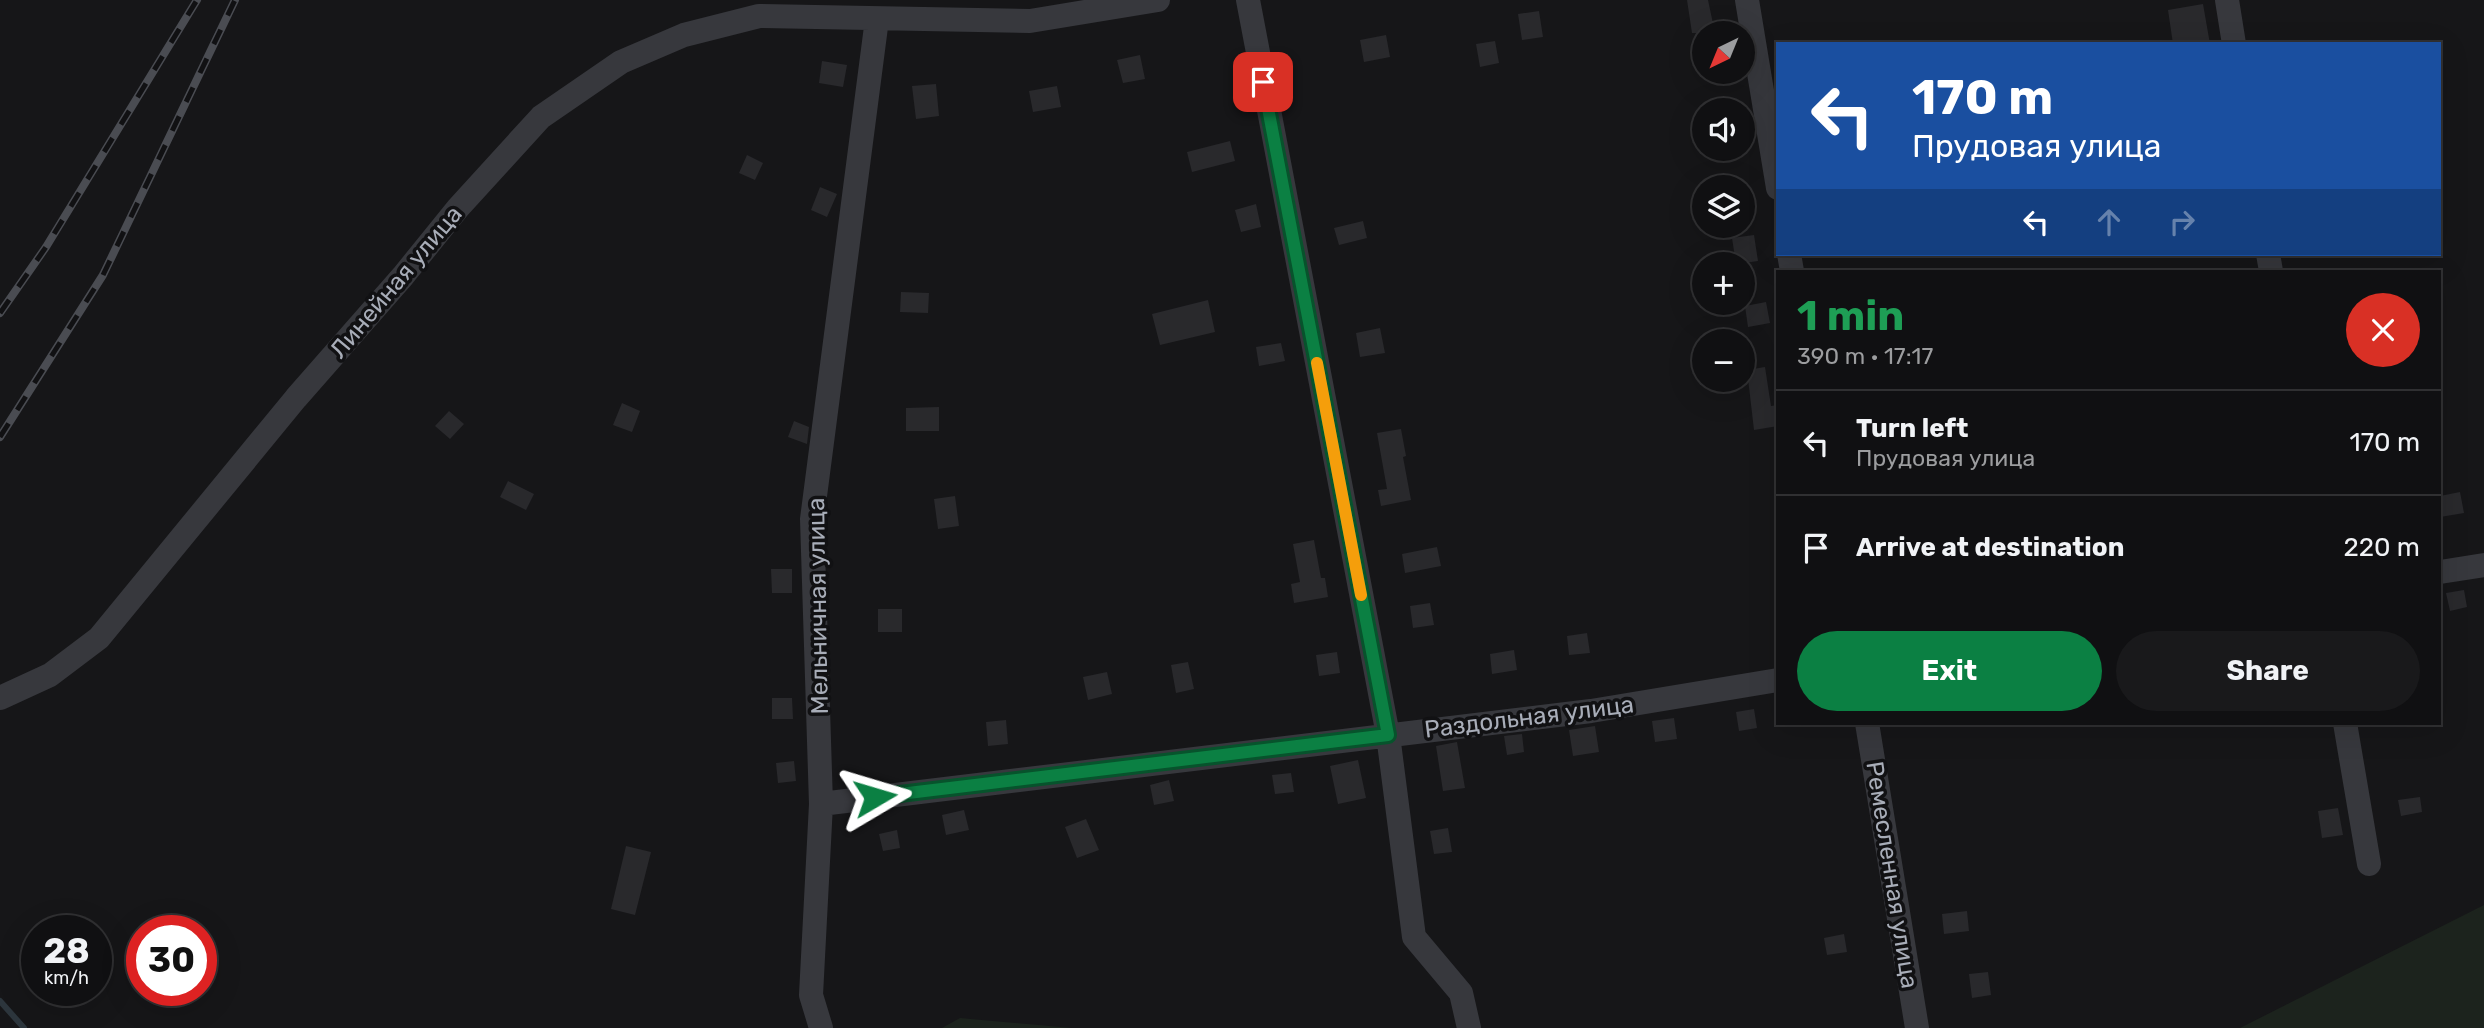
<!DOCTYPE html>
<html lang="en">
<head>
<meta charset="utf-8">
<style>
  body { margin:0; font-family:Rubik,sans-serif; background:#19191b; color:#f1f3f6; height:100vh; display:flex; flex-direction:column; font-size:26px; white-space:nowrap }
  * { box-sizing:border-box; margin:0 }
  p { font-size:23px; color:#9c9d9f }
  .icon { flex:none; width:38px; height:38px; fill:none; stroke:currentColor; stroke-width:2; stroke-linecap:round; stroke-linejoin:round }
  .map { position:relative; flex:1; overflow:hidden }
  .sheet { position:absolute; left:1776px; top:270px; width:665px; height:455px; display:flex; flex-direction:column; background:#101012; border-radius:0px; box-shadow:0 7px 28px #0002,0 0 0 2px #303032 }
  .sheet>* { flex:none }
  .hud { position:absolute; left:1776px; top:42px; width:665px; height:214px; border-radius:0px; box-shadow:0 7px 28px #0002,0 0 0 2px #303032; background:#1a4fa0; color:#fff; overflow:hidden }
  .needle { width:46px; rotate:223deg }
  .tools { position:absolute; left:1692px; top:21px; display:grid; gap:14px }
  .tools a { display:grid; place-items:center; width:63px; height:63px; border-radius:50%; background:#101012; box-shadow:0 7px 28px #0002,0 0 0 2px #303032; font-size:35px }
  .speed { position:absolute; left:21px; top:915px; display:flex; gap:14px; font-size:35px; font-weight:700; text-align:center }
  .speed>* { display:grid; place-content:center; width:91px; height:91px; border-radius:50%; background:#101012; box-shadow:0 7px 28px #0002,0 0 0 2px #303032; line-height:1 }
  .speed small { font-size:18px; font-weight:400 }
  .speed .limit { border:10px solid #d22; background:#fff; color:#111 }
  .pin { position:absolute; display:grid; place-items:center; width:60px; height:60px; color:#fff; margin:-30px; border-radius:14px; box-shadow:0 4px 10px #0006 }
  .me { position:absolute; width:77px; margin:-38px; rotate:83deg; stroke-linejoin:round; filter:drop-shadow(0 0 5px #0008) }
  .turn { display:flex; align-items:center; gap:24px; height:147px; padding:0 21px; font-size:32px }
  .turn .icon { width:91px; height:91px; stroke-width:2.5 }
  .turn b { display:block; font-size:49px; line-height:60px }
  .lanes { display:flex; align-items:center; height:66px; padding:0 21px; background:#0003; justify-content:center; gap:35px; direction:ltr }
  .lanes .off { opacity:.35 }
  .round { display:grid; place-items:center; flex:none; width:74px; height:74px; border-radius:37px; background:#19191b }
  .headline { display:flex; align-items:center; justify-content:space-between; height:119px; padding:0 21px }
  h1 { font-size:42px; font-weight:700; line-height:52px; color:#1e9e55 }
  .primary-button { display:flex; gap:14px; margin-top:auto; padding:14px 21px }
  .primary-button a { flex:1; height:80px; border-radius:42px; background:#0b8043; color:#fff; font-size:28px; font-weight:700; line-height:80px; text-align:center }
  .primary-button a+a { background:#19191b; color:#f1f3f6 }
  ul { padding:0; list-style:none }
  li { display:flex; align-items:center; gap:21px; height:105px; padding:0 21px; border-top:2px solid #303032 }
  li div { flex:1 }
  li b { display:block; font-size:26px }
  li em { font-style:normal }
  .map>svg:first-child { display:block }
  .green { fill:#1c231d }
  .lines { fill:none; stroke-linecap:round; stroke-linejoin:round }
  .stream { stroke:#2c353c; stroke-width:6 }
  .building { fill:#29292c }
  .minor { stroke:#37383d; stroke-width:24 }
  .rail-casing { stroke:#4a4c52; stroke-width:8 }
  .rail { stroke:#111113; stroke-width:5; stroke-dasharray:16; stroke-linecap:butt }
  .route-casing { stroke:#07532c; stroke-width:18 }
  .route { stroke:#0b8043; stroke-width:12 }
  .slow { stroke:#f59e0b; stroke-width:12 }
  .labels { text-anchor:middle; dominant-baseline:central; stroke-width:7; stroke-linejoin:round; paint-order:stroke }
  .street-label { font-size:24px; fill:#a8adb8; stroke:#111113 }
</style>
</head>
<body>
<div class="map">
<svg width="2484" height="1028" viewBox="0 0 2484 1028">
  <rect width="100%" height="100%" fill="#161618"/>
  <path class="green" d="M2484,905V1028H2240Z
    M960,1018L1072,1028H942Z"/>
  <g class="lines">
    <path class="stream" d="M0,1001L24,1028"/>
  </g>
  <path class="building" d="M1687,0H1708L1715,33H1692Z
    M2203,4L2210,44H2173L2168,10Z
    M1539,11L1543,37L1522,40L1518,14Z
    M1386,35L1390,57L1364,62L1360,40Z
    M1495,41L1499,63L1480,67L1476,44Z
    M1140,55L1145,79L1123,83L1117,60Z
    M822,61L847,65L843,87L819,83Z
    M936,84L939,116L916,119L912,86Z
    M1057,86L1061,107L1033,112L1029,91Z
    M1230,141L1235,161L1192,172L1187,152Z
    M747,155L763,163L755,180L739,173Z
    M820,187L837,194L827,217L811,210Z
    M1256,204L1261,227L1241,232L1235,210Z
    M1363,221L1367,238L1339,245L1334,228Z
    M1754,235L1758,261L1736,264L1732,238Z
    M901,292L929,293L928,313L900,312Z
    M1208,300L1215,332L1160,345L1152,314Z
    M1766,302L1770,323L1748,327L1745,306Z
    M1380,328L1385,353L1360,357L1356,333Z
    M1281,343L1285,361L1259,366L1256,347Z
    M1765,367L1771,406L1778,405V426L1754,430L1747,370Z
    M622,403L640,411L632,432L613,425Z
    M939,407V431H906V408Z
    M449,411L464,424L450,439L435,426Z
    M794,421L809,427L807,444L788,437Z
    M1401,429L1406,456L1403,457L1411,500L1381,506L1378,490L1387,489L1377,433Z
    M508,481L534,494L526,510L500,497Z
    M2460,492L2464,513L2440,517V496Z
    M955,496L959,526L938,529L934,499Z
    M1314,540L1321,578H1325L1328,597L1294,603L1291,584L1300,582L1293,544Z
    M1437,547L1441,566L1405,573L1402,554Z
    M771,569H792V593H772Z
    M2464,590L2467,607L2450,611L2446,593Z
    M1430,603L1434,625L1413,628L1410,606Z
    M878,609H902V632H878Z
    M1587,633L1590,653L1569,655L1567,636Z
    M1514,650L1517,670L1492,674L1490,654Z
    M1337,652L1340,673L1319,676L1316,655Z
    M1188,662L1194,689L1176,693L1171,665Z
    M1107,672L1112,694L1088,700L1083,677Z
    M772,698H792L793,719H772Z
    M1754,709L1757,728L1739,731L1736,712Z
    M1674,718L1677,739L1655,742L1652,721Z
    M1006,720L1008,744L988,746L986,722Z
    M1595,726L1599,752L1573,756L1569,730Z
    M1522,734L1524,752L1507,755L1504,736Z
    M1457,742L1465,788L1443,791L1436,746Z
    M1358,760L1366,798L1338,804L1330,766Z
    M794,761L796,781L778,783L776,763Z
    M1291,773L1294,792L1275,794L1272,775Z
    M1169,780L1174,801L1154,805L1150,785Z
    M2420,797L2422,812L2401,816L2398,800Z
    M2338,808L2343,835L2322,838L2318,811Z
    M964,810L969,830L946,835L942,815Z
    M1086,819L1099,850L1077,858L1065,827Z
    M1448,828L1452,852L1434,854L1430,831Z
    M897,830L900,848L883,851L879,834Z
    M626,846L651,852L635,915L611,909Z
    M1967,911L1969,931L1944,934L1942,914Z
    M1844,934L1847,952L1827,955L1824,938Z
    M1988,972L1991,995L1972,998L1969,974Z"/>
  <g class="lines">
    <path class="minor" d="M1248,0L1388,735L1414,937L1461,993L1469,1028
      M1747,0L1778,188
      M2227,0L2234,44
      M1789,254L1792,271
      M2268,254L2271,271
      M2440,572L2484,565
      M0,698L50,675L99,638L296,398L403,276L458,208L541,117L621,62L684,35L759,16L1030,21L1158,0
      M1867,723L1917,1028
      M2345,723L2369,864
      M821,804L1591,711L1778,680
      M821,1028L811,995L821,804L812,519L877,19"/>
    <g class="rail-casing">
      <path id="rail" d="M0,313L46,247L197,0
        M0,437L103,275L235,0"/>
    </g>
    <use href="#rail" class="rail"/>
  </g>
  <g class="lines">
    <g class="route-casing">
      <path id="route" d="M875,797L1388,735L1263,82"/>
    </g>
    <use href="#route" class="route"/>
    <path class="slow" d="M1317,363L1361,595"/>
  </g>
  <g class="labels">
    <g class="street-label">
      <text transform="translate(396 282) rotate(-50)">Линейная улица</text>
      <text transform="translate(818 606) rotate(-91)">Мельничная улица</text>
      <text transform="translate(1529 717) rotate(-7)">Раздольная улица</text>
      <text transform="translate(1892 875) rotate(81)">Ремесленная улица</text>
    </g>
  </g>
</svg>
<div class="tools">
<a><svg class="needle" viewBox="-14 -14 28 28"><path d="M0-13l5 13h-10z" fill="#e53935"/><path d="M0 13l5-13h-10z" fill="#9c9d9f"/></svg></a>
<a><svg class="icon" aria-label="sound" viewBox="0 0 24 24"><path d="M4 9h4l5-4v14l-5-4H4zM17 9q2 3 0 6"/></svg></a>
<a><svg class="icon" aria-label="layers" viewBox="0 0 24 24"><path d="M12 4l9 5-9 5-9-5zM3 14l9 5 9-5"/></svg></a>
<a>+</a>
<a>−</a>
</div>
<div class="speed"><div>28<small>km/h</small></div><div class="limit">30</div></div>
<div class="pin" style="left:1263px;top:82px;background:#d93025"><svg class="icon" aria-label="arrive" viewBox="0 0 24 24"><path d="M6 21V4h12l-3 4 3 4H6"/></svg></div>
<svg class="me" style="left:875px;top:797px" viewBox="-20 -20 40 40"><path d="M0-17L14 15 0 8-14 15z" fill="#0b8043" stroke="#fff" stroke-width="4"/></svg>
<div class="hud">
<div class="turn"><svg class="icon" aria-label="left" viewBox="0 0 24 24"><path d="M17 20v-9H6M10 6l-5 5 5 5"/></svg><div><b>170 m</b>Прудовая улица</div></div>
<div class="lanes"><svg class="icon" aria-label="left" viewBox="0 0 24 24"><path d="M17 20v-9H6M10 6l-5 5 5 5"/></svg><svg class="icon off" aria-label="ahead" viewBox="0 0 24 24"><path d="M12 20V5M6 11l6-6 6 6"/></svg><svg class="icon off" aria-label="right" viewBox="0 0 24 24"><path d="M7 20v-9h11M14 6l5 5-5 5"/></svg></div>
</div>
<section class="sheet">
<div class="headline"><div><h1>1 min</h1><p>390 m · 17:17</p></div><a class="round" style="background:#d93025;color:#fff"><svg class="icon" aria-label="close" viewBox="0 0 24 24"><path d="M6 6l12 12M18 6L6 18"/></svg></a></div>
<ul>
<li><svg class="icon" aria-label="left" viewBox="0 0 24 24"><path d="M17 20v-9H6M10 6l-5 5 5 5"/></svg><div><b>Turn left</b><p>Прудовая улица</p></div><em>170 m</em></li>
<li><svg class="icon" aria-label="arrive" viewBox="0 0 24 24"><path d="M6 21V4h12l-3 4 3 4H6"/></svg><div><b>Arrive at destination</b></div><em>220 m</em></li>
</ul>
<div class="primary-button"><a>Exit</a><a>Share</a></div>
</section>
</div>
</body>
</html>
